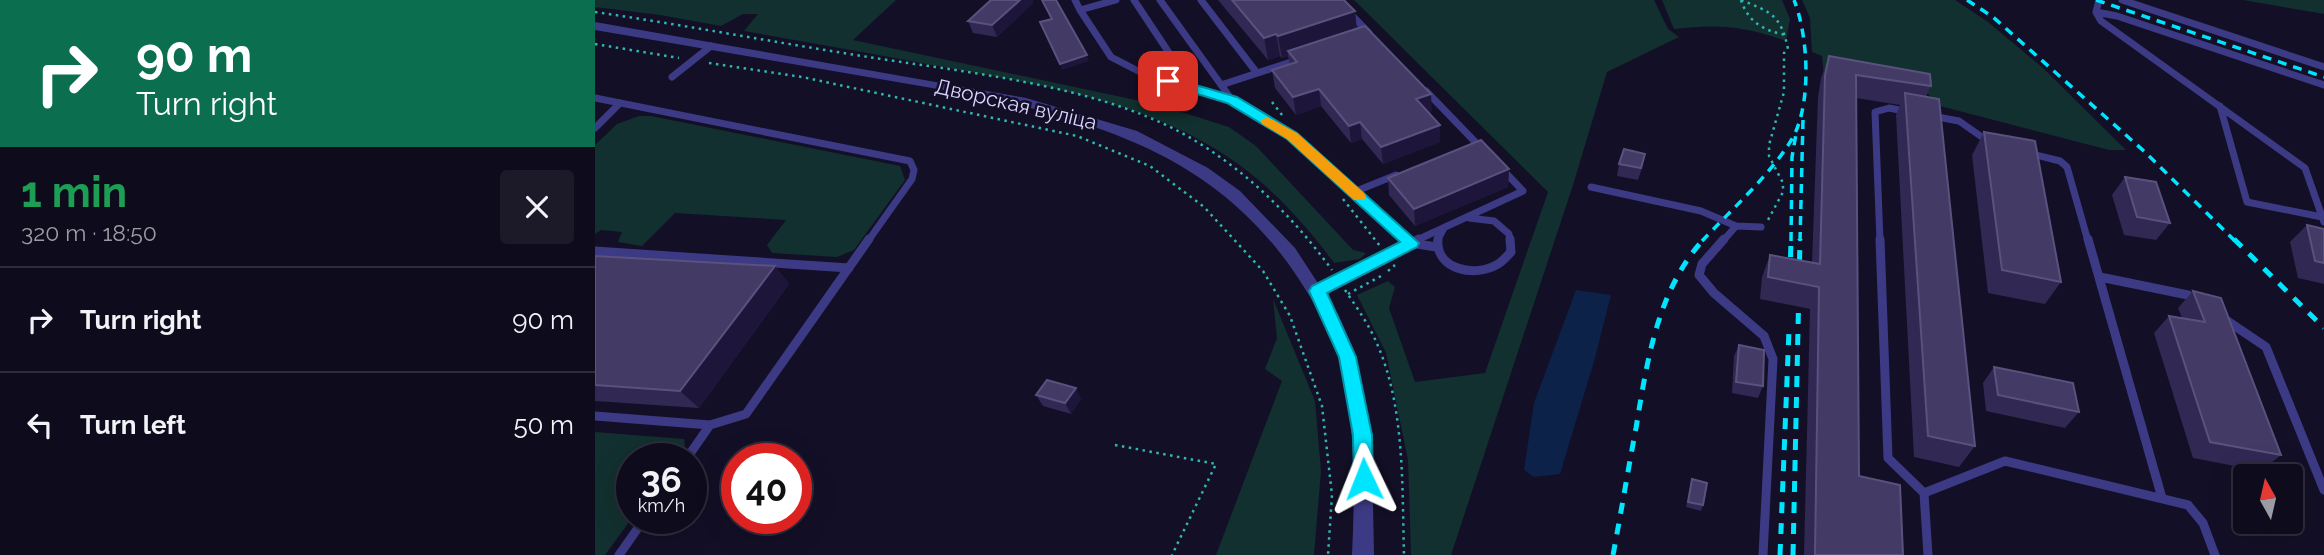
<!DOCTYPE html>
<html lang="en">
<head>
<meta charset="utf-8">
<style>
  body { margin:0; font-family:Raleway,sans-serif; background:#1c1929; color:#f1f3f6; height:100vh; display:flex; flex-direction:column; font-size:26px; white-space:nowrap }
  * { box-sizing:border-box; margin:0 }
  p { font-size:23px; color:#9b9ba3 }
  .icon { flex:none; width:38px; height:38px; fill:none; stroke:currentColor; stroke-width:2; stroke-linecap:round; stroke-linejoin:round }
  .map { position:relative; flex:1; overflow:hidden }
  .side { display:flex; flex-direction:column; background:#0e0b1c; width:595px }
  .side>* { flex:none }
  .top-card { background:#0b6e4f; color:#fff; overflow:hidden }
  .needle { width:46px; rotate:352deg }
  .fabs { position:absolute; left:1638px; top:464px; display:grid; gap:14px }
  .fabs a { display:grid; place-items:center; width:70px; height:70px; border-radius:7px; background:#0e0b1c; box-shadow:0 7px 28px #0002,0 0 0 2px #2e2b3b; font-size:35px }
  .speed { position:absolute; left:21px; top:443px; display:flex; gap:14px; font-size:35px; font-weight:700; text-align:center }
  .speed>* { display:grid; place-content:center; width:91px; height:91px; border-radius:50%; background:#0e0b1c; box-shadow:0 7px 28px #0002,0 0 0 2px #2e2b3b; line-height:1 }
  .speed small { font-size:18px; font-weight:400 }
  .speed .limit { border:10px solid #d22; background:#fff; color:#111 }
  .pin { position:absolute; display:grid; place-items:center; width:60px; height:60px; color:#fff; margin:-30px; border-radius:14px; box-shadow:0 4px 10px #0006 }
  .me { position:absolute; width:77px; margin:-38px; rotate:358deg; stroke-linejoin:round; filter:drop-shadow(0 0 5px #0008) }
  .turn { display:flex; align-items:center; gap:24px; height:147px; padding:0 21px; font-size:32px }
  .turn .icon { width:91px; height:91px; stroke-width:2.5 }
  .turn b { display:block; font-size:49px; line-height:60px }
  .round { display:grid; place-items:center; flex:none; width:74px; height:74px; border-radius:7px; background:#1c1929 }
  .head { display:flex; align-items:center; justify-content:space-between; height:119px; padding:0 21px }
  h1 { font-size:42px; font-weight:700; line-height:52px; color:#1e9e55 }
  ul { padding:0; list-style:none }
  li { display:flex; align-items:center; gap:21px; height:105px; padding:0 21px; border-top:2px solid #2e2b3b }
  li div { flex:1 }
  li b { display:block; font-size:26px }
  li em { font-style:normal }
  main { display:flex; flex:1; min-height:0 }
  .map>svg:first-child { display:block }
  .green { fill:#12302f }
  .water { fill:#0c2248 }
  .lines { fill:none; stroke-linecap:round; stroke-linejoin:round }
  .path { stroke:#2fb8b0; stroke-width:2.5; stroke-dasharray:2.5 4.5; stroke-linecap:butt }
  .service-far1 { stroke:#3d3a85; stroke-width:7 }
  .service { stroke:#3d3a85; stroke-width:9 }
  .tertiary { fill:#3d3a85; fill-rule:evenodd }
  .rail-far1 { stroke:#00e5ff; stroke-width:3.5; stroke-dasharray:9 7; stroke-linecap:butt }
  .rail { stroke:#00e5ff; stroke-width:5; stroke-dasharray:11 10; stroke-linecap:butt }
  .wall { fill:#312854 }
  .shaded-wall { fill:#1d163a }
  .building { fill:#433a66; stroke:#5a527e; stroke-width:2 }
  .route { fill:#00e5ff; stroke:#0095a6; stroke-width:2 }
  .slow { fill:#f59e0b }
  .labels { text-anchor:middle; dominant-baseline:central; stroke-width:5; stroke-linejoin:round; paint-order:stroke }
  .street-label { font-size:21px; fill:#d9d4ff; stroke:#130f26 }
</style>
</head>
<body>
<main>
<section class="side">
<div class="top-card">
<div class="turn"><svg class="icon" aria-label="right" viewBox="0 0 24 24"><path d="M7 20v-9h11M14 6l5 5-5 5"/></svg><div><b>90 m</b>Turn right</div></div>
</div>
<div class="head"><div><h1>1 min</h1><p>320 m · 18:50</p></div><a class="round"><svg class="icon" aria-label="close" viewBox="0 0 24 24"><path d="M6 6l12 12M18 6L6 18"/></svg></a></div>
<ul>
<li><svg class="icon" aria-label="right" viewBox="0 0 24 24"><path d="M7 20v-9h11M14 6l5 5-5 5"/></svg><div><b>Turn right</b></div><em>90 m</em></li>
<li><svg class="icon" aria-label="left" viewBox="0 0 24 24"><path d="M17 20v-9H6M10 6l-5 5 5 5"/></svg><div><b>Turn left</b></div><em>50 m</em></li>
</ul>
</section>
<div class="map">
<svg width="1729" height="555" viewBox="0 0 1729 555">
  <rect width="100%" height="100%" fill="#130f26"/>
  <path class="green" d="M0,0H301L258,40L564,105L634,127L661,146L758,250L771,253L765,259L739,263C709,222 673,183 630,155C548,101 448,85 353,68C285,55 217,43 149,31L163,14H148L126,26L65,15L0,7Z
    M759,0H1059L1073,29L1084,37L1012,72L978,185L856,555H816L813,460L791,353L762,295L793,281L800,287L794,308L820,382L890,373L953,192Z
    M1067,0H1187L1195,19L1191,41C1148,26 1124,24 1079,29Z
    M1207,0H1360L1393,22L1448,68L1531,150H1514L1345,106L1331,92L1229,76L1227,56L1217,52L1215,18Z
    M1648,0H1729V14Z
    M44,116H56L305,166L310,180L259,250L242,257L177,253L172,245L191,220L80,213L47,246L23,242L27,232L6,230L0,234V145L22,124Z
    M678,299L720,401L726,471L719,555H621L687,381L670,369L682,338Z
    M0,432L89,439L90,446L81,458H37V518L10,555H0Z"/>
  <path class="water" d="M981,290L1016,295L1000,358L965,474L939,477L929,470L939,403Z"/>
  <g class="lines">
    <path class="path" d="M1146,0C1176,12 1186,15 1193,49L1189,53V92L1174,145V156L1188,183V192L1173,220
      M1146,0C1153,22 1169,31 1191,35
      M0,12C89,25 178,42 267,56C367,72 495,84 585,132C647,166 696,214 737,270
      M0,44L84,58
      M114,63L207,77L482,136L555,166L609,207L668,271L695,316L727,406L737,495L733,555
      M677,102L687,115
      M748,199L785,246
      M793,271L800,265
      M750,290C762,308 775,326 783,346C810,409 807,487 809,555
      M753,294L786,276
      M520,445L621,464L577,555"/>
    <path class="service-far1" d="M480,0L485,10
      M521,0L485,10L516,57L549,74L637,100L697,136L814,241
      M539,0L598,89
      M565,0L637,100
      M606,0L662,73
      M742,0L774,33
      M1527,0L1729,67
      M1501,12L1504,0
      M77,77L116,46
      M626,85L702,60
      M1729,85L1522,16L1501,12L1506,21L1710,168L1729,222
      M831,91L887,149
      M0,98L315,161L319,170L317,179L273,241
      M1625,106L1652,202L1727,217
      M1337,116L1364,121L1394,142
      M0,128L25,103
      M1433,153L1465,161L1472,167L1493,241
      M996,187L1106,211L1141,226L1128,241
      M759,192L801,175
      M874,218L899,221L914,234L915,241
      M1141,226L1166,227
      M820,241L928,191L909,171
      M842,241L849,228
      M1285,241L1280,112L1294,108L1314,112"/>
    <path class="service" d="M843,239C840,270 881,278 903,264C908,261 912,256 916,252L915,239
      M1129,239L1107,264L1104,275L1119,293L1169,336L1178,359L1168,555
      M1285,239L1293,458L1329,493L1333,555
      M1493,239L1567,498
      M816,243L824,239
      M816,243L841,247
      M0,251L254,268
      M1505,277L1593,295L1602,301
      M722,291L816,243L812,239
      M1628,318L1671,347L1729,490
      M0,416L115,425
      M92,458L115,425L151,414L274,239
      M1329,493L1410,461L1593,505L1608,523L1620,555
      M24,555L50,518"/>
    <path class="tertiary" d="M0,22L431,98L542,131L613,168L645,191L700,248L743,314L761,355L777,453L779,555H757C760,491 761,421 744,359C735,327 716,297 697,269C621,161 518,127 395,98L0,30Z"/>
    <path class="rail-far1" d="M1372,0L1398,17L1550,152L1640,241
      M1501,0L1729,77
      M1107,241C1134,212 1185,166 1201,131C1216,96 1213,35 1199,0
      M1196,241L1197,157L1201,134
      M1205,241L1208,120"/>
    <path class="rail" d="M1639,239L1729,328
      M1195,278L1196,239
      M1018,555C1026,513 1033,470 1041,428C1052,362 1062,290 1109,239
      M1185,555L1194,330
      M1198,555L1205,239"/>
  </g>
  <path class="wall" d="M438,0V3L402,37L378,33L373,21Z
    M623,0H749L760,11L762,29L837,111L833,112L845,142L788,164L767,139L756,143L726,106L701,115L680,88L677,70L695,65L693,56L687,58L685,56L673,60Z
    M1234,56L1336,86L1331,97L1380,446L1364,467L1319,457L1301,115L1305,105L1261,98L1264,476L1308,555H1209L1215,309L1165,299L1167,277L1175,255L1217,263L1223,97L1226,78Z
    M1389,132L1466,282L1450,304L1393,293L1377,155Z
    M1024,164L1048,165L1043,180L1022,176Z
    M914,169L913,187L820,226L794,195L793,178Z
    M1530,177L1575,223L1561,240L1529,235L1517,195Z
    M1712,225L1729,229V284L1703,278L1695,242Z
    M0,256L180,266L194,284L104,408L0,401Z
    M1598,291L1686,455L1666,471L1598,458L1559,333L1574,316L1587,318L1583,308Z
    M1144,345L1168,386L1163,398L1137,393L1139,356Z
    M1399,367L1484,412L1470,428L1391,411L1388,383Z
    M441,395L486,399L476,414L448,406Z
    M1097,479L1108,505L1106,511L1091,507Z"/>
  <path class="shaded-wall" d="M425,0H438V3L402,37L397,25Z
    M760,11L762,33L693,51V56L687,58L683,36Z
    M681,34L685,56L673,60L669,38Z
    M492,55L494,61L467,70L465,64Z
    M724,89L726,106L701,115L698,97Z
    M836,94L837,111L822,117L821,99Z
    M765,122L767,139L756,143L754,126Z
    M845,125V142L788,164L786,147Z
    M914,169L913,187L820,226L819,209Z
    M180,266L194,284L104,408L85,391Z
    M481,388L486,399L476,414L470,403Z"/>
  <path class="building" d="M396,0H425L397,25L373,21Z
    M447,0H461L492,55L465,64L445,22L457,19Z
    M637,0H749L760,11L683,36L681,34L669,38Z
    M770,26L836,94L821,99L845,125L786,147L765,122L754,126L724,89L698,97L677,70L702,62L693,51Z
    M1234,56L1335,74L1336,86L1261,75L1264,476L1305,485L1308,555H1220L1224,287L1173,277L1175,255L1225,264L1230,75Z
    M1310,93L1344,99L1380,446L1333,436Z
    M1389,132L1440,141L1466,282L1407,270Z
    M886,140L914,169L819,209L793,178Z
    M1029,149L1050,154L1046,168L1024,164Z
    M1530,177L1561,182L1575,223L1542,217Z
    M1712,225L1729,229V263L1720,261Z
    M0,256L180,266L85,391L0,385Z
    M1598,291L1626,298L1686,455L1615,442L1574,316L1610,322Z
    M1144,345L1169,350L1168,386L1141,382Z
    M1399,367L1478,383L1484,412L1403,395Z
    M452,380L481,388L470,403L441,395Z
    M1097,479L1112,483L1108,505L1093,502Z"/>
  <path class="route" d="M573,77L642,97L702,133L824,243L822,247L732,293L761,357L777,435L778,479L775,485L769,487L762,485L759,479L758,435L744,357L714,291L717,286L805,242L692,139L632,103L569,84L567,81Z"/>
  <path class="slow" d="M672,117L702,133L769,193L771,196L769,200H759L692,139L667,124L665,121Z"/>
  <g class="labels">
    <g class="street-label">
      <text transform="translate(421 104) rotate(13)">Дворская вуліца</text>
    </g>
  </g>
</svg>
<div class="fabs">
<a><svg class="needle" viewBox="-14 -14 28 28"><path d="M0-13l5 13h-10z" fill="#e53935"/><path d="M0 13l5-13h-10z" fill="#9b9ba3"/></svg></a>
</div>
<div class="speed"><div>36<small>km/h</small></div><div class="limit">40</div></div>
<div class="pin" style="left:573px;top:81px;background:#d93025"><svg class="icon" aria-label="arrive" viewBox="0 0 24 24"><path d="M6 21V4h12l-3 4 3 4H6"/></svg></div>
<svg class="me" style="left:769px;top:479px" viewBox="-20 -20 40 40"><path d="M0-17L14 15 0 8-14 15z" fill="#00e5ff" stroke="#fff" stroke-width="4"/></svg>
</div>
</main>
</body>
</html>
